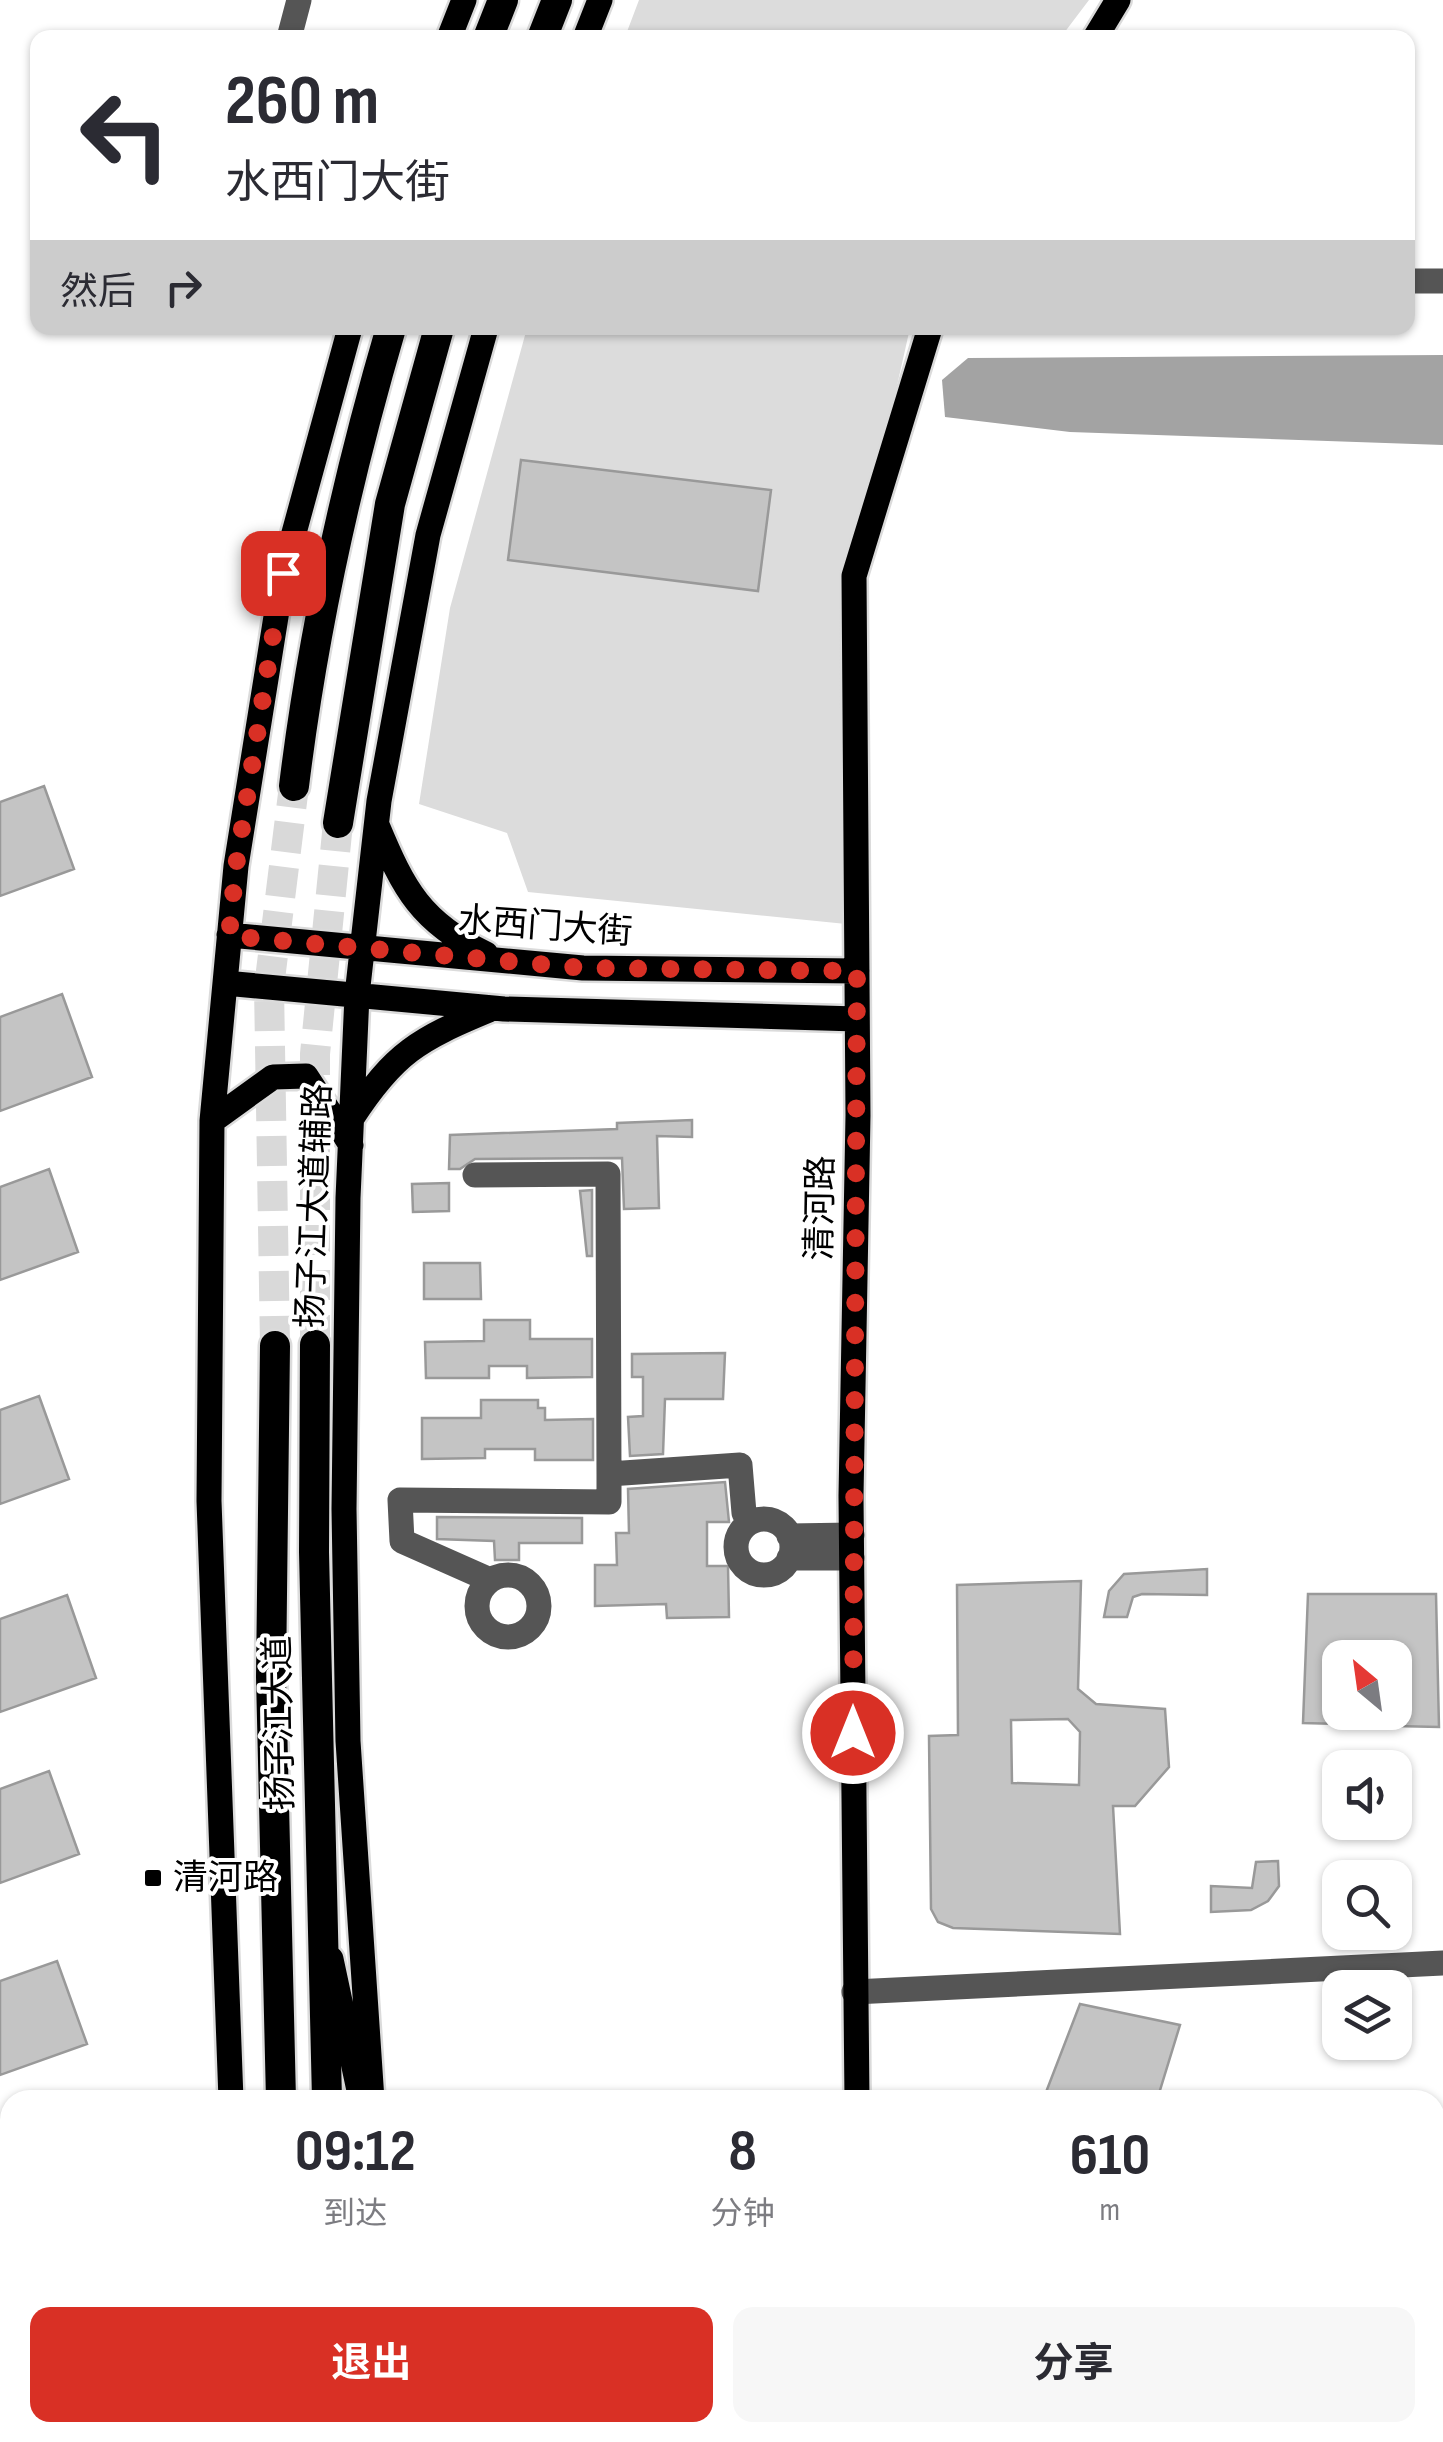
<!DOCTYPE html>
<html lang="zh">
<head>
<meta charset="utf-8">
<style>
  body { margin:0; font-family:"Sofia Sans Condensed","Noto Sans SC",sans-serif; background:#f7f7f7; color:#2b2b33; height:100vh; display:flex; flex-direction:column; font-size:38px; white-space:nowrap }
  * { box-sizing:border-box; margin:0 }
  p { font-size:32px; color:#7c7c81 }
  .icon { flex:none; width:55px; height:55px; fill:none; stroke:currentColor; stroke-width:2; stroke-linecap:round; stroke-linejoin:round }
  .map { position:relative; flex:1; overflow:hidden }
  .sheet { position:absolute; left:0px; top:2090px; width:1445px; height:352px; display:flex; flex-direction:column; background:#fff; border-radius:30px 30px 0 0; box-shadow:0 2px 8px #0004 }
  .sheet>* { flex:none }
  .top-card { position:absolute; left:30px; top:30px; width:1385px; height:305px; border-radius:20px; box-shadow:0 2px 8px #0004; background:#fff; color:#2b2b33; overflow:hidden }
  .needle { width:65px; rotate:331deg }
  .tools { position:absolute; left:1322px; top:1640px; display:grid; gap:20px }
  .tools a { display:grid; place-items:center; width:90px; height:90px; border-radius:20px; background:#fff; box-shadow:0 2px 8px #0004; font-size:50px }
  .pin { position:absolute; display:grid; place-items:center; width:85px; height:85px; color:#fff; margin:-42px; border-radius:20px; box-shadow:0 5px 15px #0006 }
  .me { position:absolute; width:110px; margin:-55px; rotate:0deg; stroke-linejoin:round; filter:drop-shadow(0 0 8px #0008) }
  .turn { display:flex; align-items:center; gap:35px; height:210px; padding:0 30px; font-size:45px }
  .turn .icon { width:130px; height:130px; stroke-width:2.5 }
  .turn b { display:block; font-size:70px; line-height:85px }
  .then { display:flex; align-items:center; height:95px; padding:0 30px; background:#0003; gap:20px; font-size:38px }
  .eta { display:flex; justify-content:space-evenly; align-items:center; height:170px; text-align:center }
  .eta b { font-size:60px; font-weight:700; line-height:70px }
  .button { display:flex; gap:20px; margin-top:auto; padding:20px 30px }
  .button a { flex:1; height:115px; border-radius:20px; background:#d93025; color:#fff; font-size:40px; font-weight:700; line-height:115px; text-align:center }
  .button a+a { background:#f7f7f7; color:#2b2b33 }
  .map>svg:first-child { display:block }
  .green { fill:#dcdcdc }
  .water { fill:#a3a3a3 }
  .building { fill:#c4c4c4; stroke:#999; stroke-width:2.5; fill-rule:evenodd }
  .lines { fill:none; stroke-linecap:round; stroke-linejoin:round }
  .highway-tunnel { stroke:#d9d9d9; stroke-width:30; stroke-dasharray:30 15; stroke-linecap:butt }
  .major-casing { stroke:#dbdbdb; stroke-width:30 }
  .highway-casing { stroke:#dbdbdb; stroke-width:35 }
  .minor { stroke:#555; stroke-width:25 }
  .major { stroke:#000; stroke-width:25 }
  .highway { stroke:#000; stroke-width:30 }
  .route { stroke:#d93025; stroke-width:18; stroke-dasharray:0 32.4 }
  .poi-dot { fill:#000; stroke:#fff; stroke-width:4 }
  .labels { text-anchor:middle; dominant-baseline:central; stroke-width:8; stroke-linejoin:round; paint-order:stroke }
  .street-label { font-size:35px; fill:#000; stroke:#fff }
  .poi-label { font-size:35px; fill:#000; stroke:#fff; text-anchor:start }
</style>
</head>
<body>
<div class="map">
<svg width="1443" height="2442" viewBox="0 0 1443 2442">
  <rect width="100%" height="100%" fill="#fff"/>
  <path class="green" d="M639,0H1089L1061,37H625Z
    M527,328H910L854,576L856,925L528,892L507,833L419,804L450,608Z"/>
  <path class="water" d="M1443,355V445L1070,432L945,417L942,380L968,358Z"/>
  <path class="building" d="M521,460L771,490L758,591L508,560Z
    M44,786L74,869L0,896V802Z
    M62,994L92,1077L0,1111V1017Z
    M692,1120V1137L657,1136L659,1208L624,1209L622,1158L475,1159L460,1169H449L450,1135L617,1129V1123Z
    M49,1169L78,1252L0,1280V1187Z
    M449,1183V1211L413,1212L412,1184Z
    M592,1190V1256H587L580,1191Z
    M424,1263H480L481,1299H424Z
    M484,1320H530V1339H592V1377L527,1378V1366H489V1378H426L425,1342L484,1341Z
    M725,1353L723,1399H665L663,1454L630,1456L628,1417L643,1416V1377H632V1354Z
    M39,1396L69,1479L0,1504V1410Z
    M481,1400H538V1408H545V1420L593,1419V1460H535V1449H485V1458L422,1459V1418H481Z
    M725,1482L729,1522H707V1566H728L729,1617L667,1618L666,1604L595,1606V1565H617L616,1533H629L628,1489Z
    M437,1517L582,1518V1543H519V1560H495L494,1541L437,1539Z
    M1207,1569V1595L1142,1594L1133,1597L1127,1617H1104L1109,1591L1124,1574Z
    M1081,1581L1078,1689L1096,1704L1165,1709L1169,1767L1135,1806H1113L1120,1934L953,1928L938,1922L931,1909L929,1736L958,1735L957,1585ZM1068,1719L1080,1732L1079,1785L1012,1783L1011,1720Z
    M1308,1594H1436L1439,1727L1395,1726V1658H1340V1724L1303,1723Z
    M67,1595L96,1678L0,1712V1619Z
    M49,1771L79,1854L0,1883V1789Z
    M1278,1861L1279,1886L1268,1901L1251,1910L1211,1912V1886L1252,1888L1256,1862Z
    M57,1961L87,2044L0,2075V1981Z
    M1080,2004L1180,2025L1157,2100H1043Z"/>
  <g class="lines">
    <path class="highway-tunnel" d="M315,1345V1054L338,823
      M275,1346L269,987L294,786"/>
    <g class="major-casing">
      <path id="major" d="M449,38L464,0
        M585,38L600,0
        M1095,38L1118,0
        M377,825C404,890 421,922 486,954
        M229,935L583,968L857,971
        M225,983L504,1009L857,1019
        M352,1118C394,1053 419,1039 489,1010
        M212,1121L273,1077L306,1076L351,1145
        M331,1959L360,2095
        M231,2100L209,1501L212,1121L236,866L283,573L350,328
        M372,2100L348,1741L344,1509L348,1198L357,995L379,801L428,535L486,328
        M857,2100L851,1496L858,1115L854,576L930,328
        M866,2432V2442"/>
    </g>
    <g class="highway-casing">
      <path id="highway" d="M488,38L503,0
        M542,38L557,0
        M294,786C313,631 347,478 391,328
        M338,823L390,504L439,328
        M315,1345L314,1552L327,2100
        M275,1346L271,1677L281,2100
        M333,2432L337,2442
        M384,2432L386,2442"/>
    </g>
    <path class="minor" d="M289,38L299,0
      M1408,281H1443
      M475,1175L608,1174L609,1474L740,1465L744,1513L749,1523
      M736 1547a28 28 0 1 1 56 0a28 28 0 1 1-56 0Z
      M789,1536L852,1535
      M789,1558H852
      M477 1606a31 31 0 1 1 62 0a31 31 0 1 1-62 0Z
      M490,1580L402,1541L400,1500L609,1502V1474
      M854,1992L1443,1963"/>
    <use href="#major" class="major"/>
    <use href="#highway" class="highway"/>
  </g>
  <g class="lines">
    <path class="route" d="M283,573L236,866L229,936L583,968L857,971L853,1733"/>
  </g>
  <rect class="poi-dot" x="143" y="1868" width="20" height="20" rx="5"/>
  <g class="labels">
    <g class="street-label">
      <text transform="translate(545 927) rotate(4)">水西门大街</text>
      <text transform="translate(315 1206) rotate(-88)">扬子江大道辅路</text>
      <text transform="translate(821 1208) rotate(-89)">清河路</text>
      <text transform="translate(280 1723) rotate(-91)">扬子江大道</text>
    </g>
    <g class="poi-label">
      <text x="173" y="1878">清河路</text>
    </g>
  </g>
</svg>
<div class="tools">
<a><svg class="needle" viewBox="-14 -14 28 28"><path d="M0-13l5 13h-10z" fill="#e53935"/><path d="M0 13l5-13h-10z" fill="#7c7c81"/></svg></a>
<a><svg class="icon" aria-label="sound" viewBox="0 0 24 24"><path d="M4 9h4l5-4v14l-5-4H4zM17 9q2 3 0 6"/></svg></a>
<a><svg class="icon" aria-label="search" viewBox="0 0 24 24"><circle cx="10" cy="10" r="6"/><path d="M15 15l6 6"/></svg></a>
<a><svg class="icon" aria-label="layers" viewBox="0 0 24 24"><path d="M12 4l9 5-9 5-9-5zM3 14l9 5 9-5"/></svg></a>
</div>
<div class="pin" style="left:283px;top:573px;background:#d93025"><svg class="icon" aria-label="arrive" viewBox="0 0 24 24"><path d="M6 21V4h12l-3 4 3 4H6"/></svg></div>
<svg class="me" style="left:853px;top:1733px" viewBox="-20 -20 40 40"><circle r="17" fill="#d93025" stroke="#fff" stroke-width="3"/><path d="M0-11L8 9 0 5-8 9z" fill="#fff"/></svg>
<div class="top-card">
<div class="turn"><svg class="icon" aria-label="left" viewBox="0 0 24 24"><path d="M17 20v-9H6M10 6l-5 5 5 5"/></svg><div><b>260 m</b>水西门大街</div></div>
<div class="then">然后<svg class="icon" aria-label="right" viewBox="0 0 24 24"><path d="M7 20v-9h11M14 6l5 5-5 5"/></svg></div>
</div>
<section class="sheet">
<div class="eta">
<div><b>09:12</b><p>到达</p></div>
<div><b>8</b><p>分钟</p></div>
<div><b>610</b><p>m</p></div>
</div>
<div class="button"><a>退出</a><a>分享</a></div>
</section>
</div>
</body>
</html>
